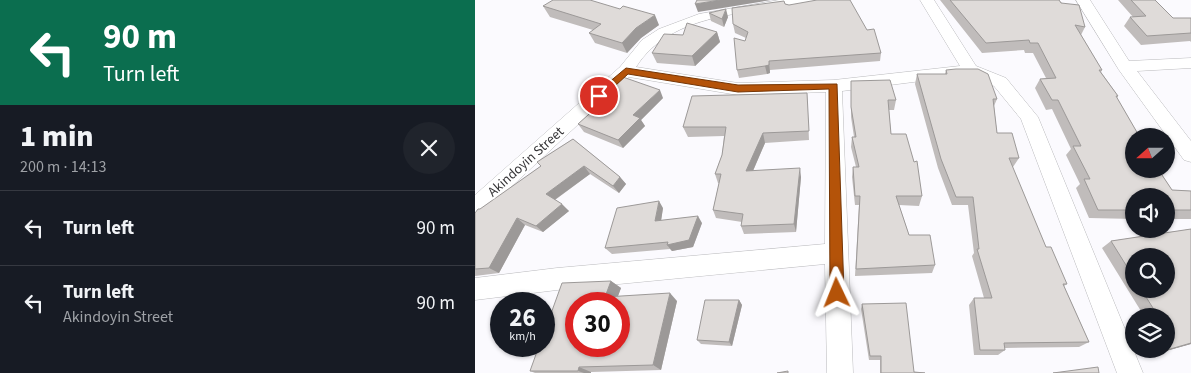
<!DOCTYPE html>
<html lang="en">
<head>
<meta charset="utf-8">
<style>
  body { margin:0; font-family:"Source Sans 3",sans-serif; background:#20242c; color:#f1f3f6; height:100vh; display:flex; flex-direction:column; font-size:19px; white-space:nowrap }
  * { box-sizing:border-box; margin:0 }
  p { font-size:16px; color:#9ea1a6 }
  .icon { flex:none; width:28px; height:28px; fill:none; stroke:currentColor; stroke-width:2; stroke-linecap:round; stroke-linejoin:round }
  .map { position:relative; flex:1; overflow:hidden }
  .panel { display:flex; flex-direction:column; background:#171b24; width:475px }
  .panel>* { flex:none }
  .top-card { background:#0b6e4f; color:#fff; overflow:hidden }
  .needle { width:32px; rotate:249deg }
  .buttons { position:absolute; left:650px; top:128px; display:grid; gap:10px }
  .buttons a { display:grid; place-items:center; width:50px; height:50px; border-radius:50%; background:#171b24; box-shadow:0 1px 4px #0004; font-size:25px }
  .speed { position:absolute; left:15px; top:292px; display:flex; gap:10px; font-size:25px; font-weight:700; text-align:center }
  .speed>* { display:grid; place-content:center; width:65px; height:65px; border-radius:50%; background:#171b24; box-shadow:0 1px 4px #0004; line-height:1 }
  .speed small { font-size:12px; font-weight:400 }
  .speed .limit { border:8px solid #d22; background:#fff; color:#111 }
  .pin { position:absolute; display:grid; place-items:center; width:42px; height:42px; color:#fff; margin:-21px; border:2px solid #fff; border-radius:50%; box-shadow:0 1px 5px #0007 }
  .me { position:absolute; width:55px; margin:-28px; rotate:358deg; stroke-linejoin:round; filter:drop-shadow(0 0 4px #0008) }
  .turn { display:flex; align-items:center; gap:18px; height:105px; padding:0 20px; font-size:22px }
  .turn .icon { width:65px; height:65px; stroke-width:2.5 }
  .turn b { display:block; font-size:35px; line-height:42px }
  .round { display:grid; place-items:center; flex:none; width:52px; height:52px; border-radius:26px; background:#20242c }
  .summary { display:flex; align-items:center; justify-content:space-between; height:85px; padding:0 20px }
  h1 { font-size:30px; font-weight:800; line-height:38px }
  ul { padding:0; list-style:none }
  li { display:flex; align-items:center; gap:15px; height:75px; padding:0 20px; border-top:1px solid #363941 }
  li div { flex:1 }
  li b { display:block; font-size:19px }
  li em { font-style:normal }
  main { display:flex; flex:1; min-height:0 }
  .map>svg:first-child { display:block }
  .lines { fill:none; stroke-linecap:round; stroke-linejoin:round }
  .minor-casing { stroke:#bababd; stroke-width:1 }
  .minor { fill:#fff; fill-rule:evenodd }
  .wall { fill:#c0bcbb; fill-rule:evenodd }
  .shaded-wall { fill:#9c9998 }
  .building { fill:#dfdbd9; stroke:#9c9998; fill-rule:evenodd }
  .route { fill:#b45309; stroke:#753606 }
  .labels { text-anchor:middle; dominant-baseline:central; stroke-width:4; stroke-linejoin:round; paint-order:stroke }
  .street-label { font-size:14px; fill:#363537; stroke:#fff }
</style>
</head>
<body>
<main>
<section class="panel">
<div class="top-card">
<div class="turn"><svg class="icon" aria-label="left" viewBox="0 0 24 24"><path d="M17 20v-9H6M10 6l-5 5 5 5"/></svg><div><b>90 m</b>Turn left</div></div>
</div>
<div class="summary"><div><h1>1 min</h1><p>200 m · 14:13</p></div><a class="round"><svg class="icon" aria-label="close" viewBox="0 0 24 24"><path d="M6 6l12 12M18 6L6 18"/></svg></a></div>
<ul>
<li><svg class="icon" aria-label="left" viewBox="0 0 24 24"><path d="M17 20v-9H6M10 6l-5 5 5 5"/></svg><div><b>Turn left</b></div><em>90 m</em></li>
<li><svg class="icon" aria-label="left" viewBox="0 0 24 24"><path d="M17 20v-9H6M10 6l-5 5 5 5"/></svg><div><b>Turn left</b><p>Akindoyin Street</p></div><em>90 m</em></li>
</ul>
</section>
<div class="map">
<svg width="716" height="373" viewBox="0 0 716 373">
  <rect width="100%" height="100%" fill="#fbfafe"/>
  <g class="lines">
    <g class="minor-casing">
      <path id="minor" d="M304,0H340L333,4C275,13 196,12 161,67L263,83L359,80L485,66L445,0H459L501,66L531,78L563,117L668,373H642L546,119L519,86L494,75L367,91L378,373H352L350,264L82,290L0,300V278L82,268L350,244L351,92L263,95L154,77L7,214L0,217V195L145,67L167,40L184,29L224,14Z
        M601,0H615L654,61L716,58V68L662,71L716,141V162L709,160L644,70Z"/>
    </g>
    <use href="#minor" class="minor"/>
  </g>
  <path class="wall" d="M465,0H584L610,27L606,35L627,70L626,72L643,96L642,98L663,134L661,135L697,190L716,191V219H691V196H659V219L614,218L601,188L605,184L591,155L596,149L577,109L571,110L560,88L565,79L571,78L558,53H550L549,50L507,53Z
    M643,0H680L698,18H716V42L715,41L666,45L649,26L655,17H658Z
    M310,4L392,30L406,53L405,61L295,70V73L292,74L264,78L262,70L271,38L260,33L258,24Z
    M68,6L184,25L166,38L152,53L120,43L114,33L118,30L75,17Z
    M234,13L253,17L249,27L236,21Z
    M242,32L245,42L220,66L182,63L177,53L208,35Z
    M471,70L522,99L519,106L522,133L544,158L538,167H537L571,247L592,284L589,286L614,342L604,347L530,348V350L523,355H499L494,305L499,298H509L497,256L499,253L493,205H477L463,168L440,84L442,74H470Z
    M376,81L421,100L419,110H414L416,134L447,196L444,206L424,205L434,235L460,265L457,273L380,276L384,205H380L377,177L378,167H381L376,147L377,137H379L376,117Z
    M332,93L334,140L290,143L278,171L326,177L321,232L269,234L266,226L267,222L241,218L238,210L244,183H243L240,174L247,155L249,136L213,137L208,127Z
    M124,94L188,98L166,120L170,126L148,148L109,132L103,124L129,101Z
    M98,139L145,177L151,184L144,193L115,174L80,200L94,211L68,232L50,225L24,273L0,276V213L66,166L62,162Z
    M188,208L186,220L227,223L218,247L197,251L195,249L137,254L130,248Z
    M716,229V344L673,356V349H691V316H669L627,248L636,241ZM659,256L691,289H659Z
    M136,281L146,288L143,296L202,301L186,370L116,372V373H60L55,371Z
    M264,300L267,305L257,346L226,344L222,340Z
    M387,304L439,372L450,373H405V360H394L386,309Z
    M659,335V346L655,336Z"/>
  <path class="shaded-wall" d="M245,0H296L223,12L220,4Z
    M251,9L253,17L249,27L247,19Z
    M180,15L184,25L166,38L152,53L147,43L161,28Z
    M242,32L245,42L220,66L217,56Z
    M294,61L295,73L292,74L290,66Z
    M185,90L188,98L166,120L170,126L148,148L143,140L158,115Z
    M288,133L290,143L274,180L271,171Z
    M109,166L115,174L78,201L71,194Z
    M325,168L326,177L321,232L319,224Z
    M145,177L151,184L144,193L138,186Z
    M184,201L188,208L185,228L180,221Z
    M87,204L94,211L68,232L61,226Z
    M223,216L227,223L218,247L197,251L192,245Z
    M42,218L50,225L24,273L14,268Z
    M136,281L146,288L140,304L130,297Z
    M195,293L202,301L186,370L178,365Z
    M264,300L267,305L257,346L254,342Z
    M716,343V344L673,356L685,352Z
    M104,367L116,372V373H109L103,371Z"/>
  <path class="building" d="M78,0H115L145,9L148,6L180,15L161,28L147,43L114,33L126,24L68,6Z
    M222,0H245L220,4Z
    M342,0H375L392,30L399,29L406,53L294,61V65L290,66L262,70L259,38L270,41L273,32L258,24L257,8L309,1L310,4L314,5Z
    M475,0H584L586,3L604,5L610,27L600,25L627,70H624L643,96H641L663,134H660L662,136H659V169H683L697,190L716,191V210H691V196H659V210H623L609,179H615L598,146H606L583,100H577L565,79L581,78L563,43H555L554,40L511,43Z
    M656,0H680L698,18H716V33L672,36L655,17L671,16Z
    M251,9L247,19L234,13Z
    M212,23L242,32L217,56L177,53L189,34L208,35Z
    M481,69H503L513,74L522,99H518L522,133H537L544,158H534L571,247H576L592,284H588L614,342L529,343L530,350H505L499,298H517L502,249H504L498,197H481L466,159L442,74H472L471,70Z
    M145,76L185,90L158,115L165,118L143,140L103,124L133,97L124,94Z
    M415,80L421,100H413L416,134H431L439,162L442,161L447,196H421L434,235H455L460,265L381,269L385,196H380L378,167H384L377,137H381L376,107V81Z
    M332,93L334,131L288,133L271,171L325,168L319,224L266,226L268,214L238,210L246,174H240L247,155L251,127H208L217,96Z
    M98,139L145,177L138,186L109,166L71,194L87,204L61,226L42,218L14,268L0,269V213L3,209H5L66,166L62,162Z
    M184,201L180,221L223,216L214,240L192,245L193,242L130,248L142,208Z
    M716,229V343L685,352V349H691V316H683L666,289H691V256H659V278L636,241Z
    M136,281L130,297L195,293L178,365L104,367L103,371H55L64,346H69V333L87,283ZM101,304H144V346H101Z
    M230,300H264L254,342L222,340Z
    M431,303L439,372L450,373H406V356H395L387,304Z
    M623,367L624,373H578Z
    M313,371V373H302Z"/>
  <path class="route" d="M151,68L263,85L362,84L369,293L367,298L362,300L357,298L355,293L354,89L263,92L153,74L127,98H120V94Z"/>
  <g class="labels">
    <g class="street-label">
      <text transform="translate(51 162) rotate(-42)">Akindoyin Street</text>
    </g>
  </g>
</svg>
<div class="buttons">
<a><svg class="needle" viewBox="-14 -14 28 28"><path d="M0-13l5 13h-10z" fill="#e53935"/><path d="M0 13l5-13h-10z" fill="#9ea1a6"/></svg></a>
<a><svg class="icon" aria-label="sound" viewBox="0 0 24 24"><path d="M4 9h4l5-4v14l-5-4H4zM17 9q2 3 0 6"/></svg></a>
<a><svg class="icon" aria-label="search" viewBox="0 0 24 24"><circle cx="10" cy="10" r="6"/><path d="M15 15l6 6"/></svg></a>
<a><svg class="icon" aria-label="layers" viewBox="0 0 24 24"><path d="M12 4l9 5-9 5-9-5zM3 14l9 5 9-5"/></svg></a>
</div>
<div class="speed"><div>26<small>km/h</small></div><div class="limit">30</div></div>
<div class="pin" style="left:124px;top:96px;background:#d93025"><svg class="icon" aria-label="arrive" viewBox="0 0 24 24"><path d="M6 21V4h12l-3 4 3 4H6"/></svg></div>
<svg class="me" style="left:362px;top:293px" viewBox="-20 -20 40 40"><path d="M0-17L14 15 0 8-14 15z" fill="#b45309" stroke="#fff" stroke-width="4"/></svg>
</div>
</main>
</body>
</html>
